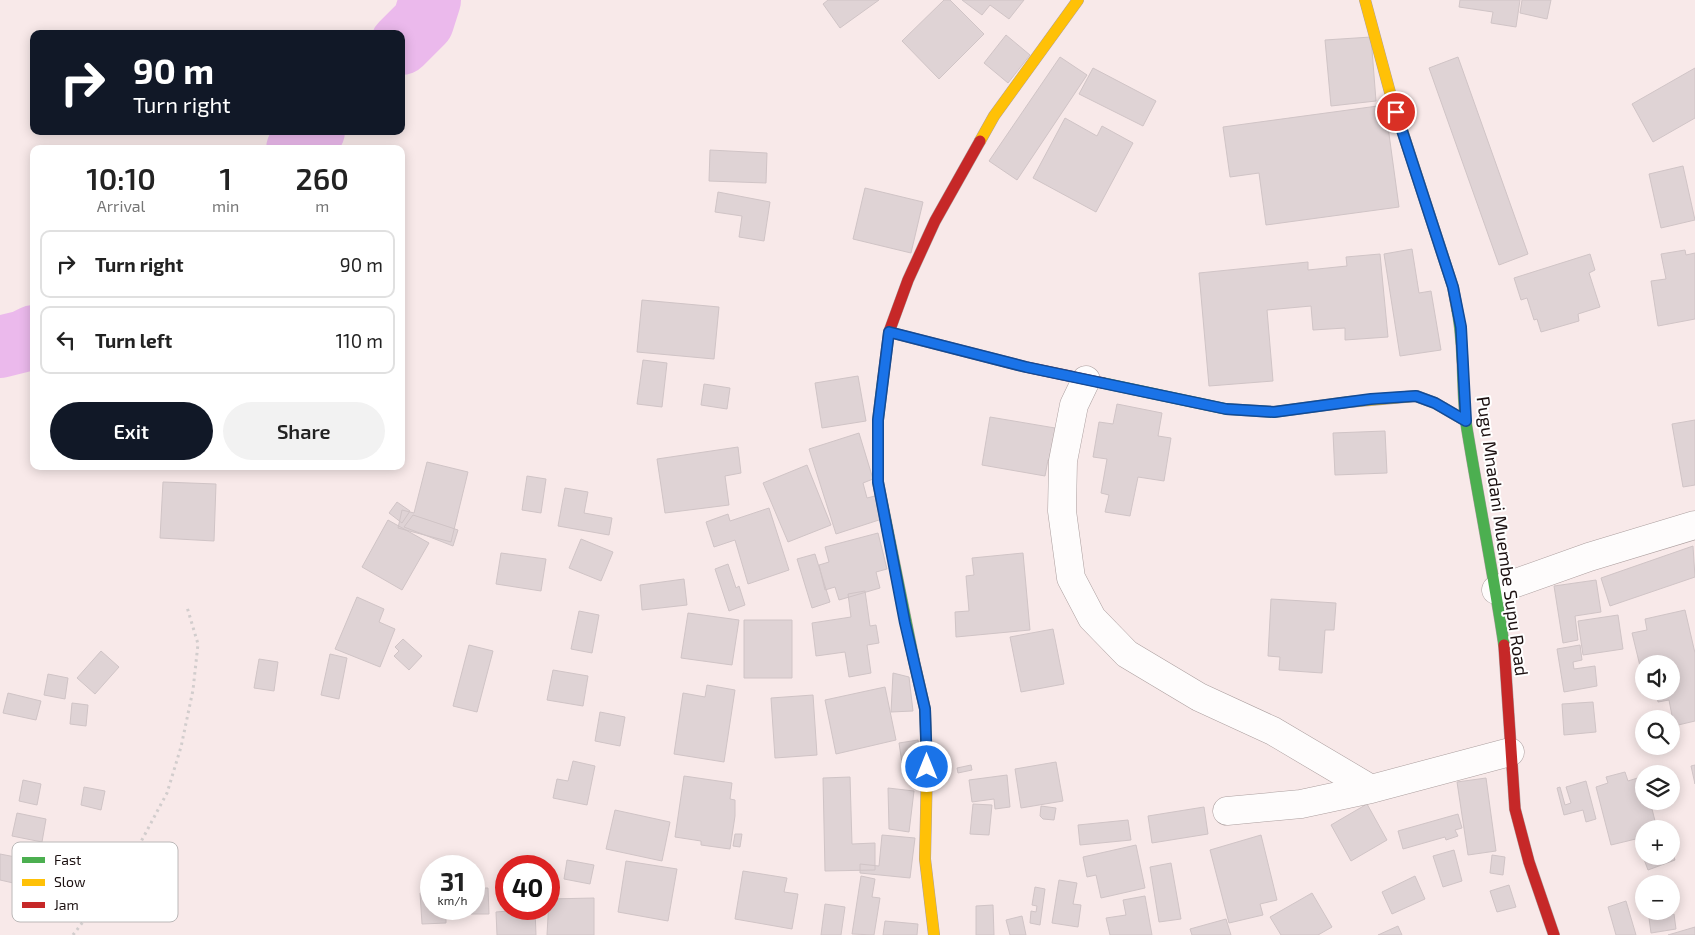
<!DOCTYPE html>
<html lang="en">
<head>
<meta charset="utf-8">
<style>
  body { margin:0; font-family:"Exo 2",sans-serif; background:#f2f2f2; color:#222; height:100vh; display:flex; flex-direction:column; font-size:19px; white-space:nowrap }
  * { box-sizing:border-box; margin:0 }
  p { font-size:16px; color:#767676 }
  .icon { flex:none; width:28px; height:28px; fill:none; stroke:currentColor; stroke-width:2; stroke-linecap:round; stroke-linejoin:round }
  .map { position:relative; flex:1; overflow:hidden }
  .side { position:absolute; left:30px; top:145px; width:375px; height:325px; display:flex; flex-direction:column; background:#fff; border-radius:10px; box-shadow:0 2px 12px #0003 }
  .side>* { flex:none }
  .top-card { position:absolute; left:30px; top:30px; width:375px; height:105px; border-radius:10px; box-shadow:0 2px 12px #0003; background:#111827; color:#fff; overflow:hidden }
  .controls { position:absolute; left:1635px; top:655px; display:grid; gap:10px }
  .controls a { display:grid; place-items:center; width:45px; height:45px; border-radius:50%; background:#fff; box-shadow:0 2px 12px #0003; font-size:25px }
  .speed { position:absolute; left:420px; top:855px; display:flex; gap:10px; font-size:25px; font-weight:700; text-align:center }
  .speed>* { display:grid; place-content:center; width:65px; height:65px; border-radius:50%; background:#fff; box-shadow:0 2px 12px #0003; line-height:1 }
  .speed small { font-size:12px; font-weight:400 }
  .speed .limit { border:8px solid #d22; background:#fff; color:#111 }
  .pin { position:absolute; display:grid; place-items:center; width:42px; height:42px; color:#fff; margin:-21px; border:2px solid #fff; border-radius:50%; box-shadow:0 1px 5px #0007 }
  .me { position:absolute; width:55px; margin:-28px; rotate:0deg; stroke-linejoin:round; filter:drop-shadow(0 0 4px #0008) }
  .turn { display:flex; align-items:center; gap:18px; height:105px; padding:0 20px; font-size:22px }
  .turn .icon { width:65px; height:65px; stroke-width:2.5 }
  .turn b { display:block; font-size:35px; line-height:42px }
  .eta { display:flex; justify-content:space-evenly; align-items:center; height:85px; text-align:center }
  .eta b { font-size:30px; font-weight:600; line-height:35px }
  .button { display:flex; gap:10px; margin-top:auto; padding:10px 20px }
  .button a { flex:1; height:58px; border-radius:30px; background:#111827; color:#fff; font-size:20px; font-weight:600; line-height:58px; text-align:center }
  .button a+a { background:#f2f2f2; color:#222 }
  ul { padding:0; list-style:none }
  li { display:flex; align-items:center; gap:15px; height:68px; margin:0 10px 8px; padding:0 10px; border:2px solid #e0e0e0; border-radius:10px }
  li div { flex:1 }
  li b { display:block; font-size:19px }
  li em { font-style:normal }
  .map>svg:first-child { display:block }
  .lines { fill:none; stroke-linecap:round; stroke-linejoin:round }
  .river { stroke:#ebb9ec; stroke-width:62 }
  .building { fill:#dfd3d5; stroke:#d0c4c6 }
  .street-casing { stroke:#ac9f9f; stroke-width:29 }
  .fast-casing { stroke:#ac9f9f; stroke-width:12 }
  .slow-casing { stroke:#ac9f9f; stroke-width:12 }
  .jam-casing { stroke:#ac9f9f; stroke-width:12 }
  .path { stroke:#d2cdcd; stroke-width:3; stroke-dasharray:2.5 4; stroke-linecap:butt }
  .street { stroke:#fefcfc; stroke-width:28 }
  .fast { stroke:#4caf50; stroke-width:11 }
  .slow { stroke:#ffc107; stroke-width:11 }
  .jam { stroke:#c62828; stroke-width:11 }
  .route-casing { stroke:#114b97; stroke-width:12 }
  .route { stroke:#1a73e8; stroke-width:9 }
  .labels { text-anchor:middle; dominant-baseline:central; stroke-width:4; stroke-linejoin:round; paint-order:stroke }
  .street-label { font-size:18px; fill:#1c1111; stroke:#fff }
  .key { fill:#fff; stroke:#bbb8b8; stroke-width:1 }
  .key-label { font-size:14px; fill:#1c1111 }
</style>
</head>
<body>
<div class="map">
<svg width="1695" height="935" viewBox="0 0 1695 935">
  <rect width="100%" height="100%" fill="#f8e9e9"/>
  <g class="lines">
    <path class="river" d="M401,44L423,22L430,0
      M297,149L314,131
      M0,347L24,341L34,336"/>
  </g>
  <path class="building" d="M828,0H879L840,28L823,4Z
    M944,0H950L984,34L939,79L902,41Z
    M962,0H1024L1009,19L990,5L982,15Z
    M1460,0H1520L1516,27L1491,23L1493,12L1459,7Z
    M1522,0H1551L1547,19L1520,13Z
    M1006,35L1030,55L1008,83L984,63Z
    M1371,37L1376,101L1331,106L1325,40Z
    M1060,57L1087,75L1017,180L989,161Z
    M1458,57L1528,254L1499,265L1429,68Z
    M1093,68L1156,101L1143,126L1079,94Z
    M1695,68V118L1653,142L1632,104Z
    M1385,105L1399,207L1266,225L1259,173L1230,177L1223,127Z
    M1065,118L1097,136L1102,126L1133,143L1096,212L1033,178Z
    M710,150L767,153L766,183L709,181Z
    M1683,166L1695,220L1661,228L1649,174Z
    M865,188L923,202L911,253L853,239Z
    M718,192L770,202L764,241L739,237L742,216L715,212Z
    M1412,249L1419,293L1431,291L1441,350L1400,356L1384,254Z
    M1685,250L1686,255L1695,253V319L1658,326L1651,281L1666,279L1661,254Z
    M1380,254L1388,337L1345,340V328L1313,330L1311,306L1267,310L1273,381L1209,386L1199,273L1308,262V270L1347,266L1346,257Z
    M1590,254L1595,270L1589,273L1600,307L1578,314L1579,321L1541,332L1537,319L1534,320L1527,298L1521,300L1514,278Z
    M642,300L719,307L714,359L637,352Z
    M643,360L667,363L662,407L637,404Z
    M858,376L866,421L822,428L815,383Z
    M704,384L730,388L727,409L701,405Z
    M1117,404L1162,413L1158,436L1171,438L1164,481L1138,477L1130,516L1105,512L1109,495L1101,493L1107,459L1093,457L1099,422L1113,424Z
    M990,417L1061,429L1056,461L1048,460L1045,476L982,465Z
    M1695,420V485L1683,487L1672,424Z
    M1385,431L1387,473L1335,475L1333,433Z
    M859,433L873,479L863,483L867,498L875,496L882,519L836,534L809,449Z
    M738,447L741,473L725,476L729,505L665,513L657,459Z
    M427,462L468,472L451,542L398,528L402,510L414,513Z
    M807,465L831,525L788,542L763,483Z
    M527,476L546,479L541,513L522,510Z
    M163,482L216,484L214,541L160,538Z
    M565,488L588,492L584,513L612,518L609,535L558,526Z
    M397,502L410,511L402,523L389,513Z
    M769,508L789,570L748,584L735,540L714,547L706,522L728,514L730,521Z
    M413,515L458,530L453,546L404,527Z
    M388,520L429,543L402,590L362,567Z
    M878,533L887,569L876,572L880,588L839,600L835,587L825,590L819,565L829,562L825,547Z
    M581,539L613,552L601,581L569,568Z
    M1693,546L1695,577L1610,606L1601,578Z
    M501,553L546,559L541,591L496,584Z
    M1023,553L1030,630L956,637L955,612L969,611L966,576L974,575L972,558Z
    M815,554L830,602L812,608L797,559Z
    M728,564L736,588L739,586L745,605L729,611L715,569Z
    M684,579L687,605L642,610L640,585Z
    M1596,580L1601,612L1575,616L1578,640L1563,643L1554,586Z
    M865,591L870,626L876,625L879,643L867,645L871,673L849,677L845,652L816,656L812,623L851,617L848,594Z
    M357,597L384,609L379,622L395,629L380,667L335,649Z
    M1271,599L1336,603L1334,630H1325L1322,673L1279,670L1280,657L1268,656Z
    M1685,610L1695,653V721L1674,726L1669,700L1658,702L1656,691H1671V664H1644L1640,666L1632,633L1647,630L1645,619Z
    M579,611L599,615L592,653L571,649Z
    M688,613L739,620L732,665L681,658Z
    M1618,615L1623,649L1583,655L1578,621Z
    M744,620H792V678H744Z
    M1053,629L1064,684L1021,692L1010,637Z
    M403,639L422,656L409,670L394,656L399,651L395,647Z
    M469,645L493,651L477,712L453,706Z
    M1580,645L1582,660L1573,662L1574,669L1595,666L1597,686L1564,692L1557,649Z
    M101,651L119,667L95,694L77,678Z
    M330,654L347,658L339,699L321,695Z
    M259,659L278,662L274,691L254,688Z
    M553,670L588,676L583,706L547,700Z
    M893,673L909,677L913,711L891,712Z
    M48,674L68,678L65,699L44,695Z
    M707,685L735,690L724,762L674,754L683,693L705,697Z
    M885,687L896,740L836,754L825,700Z
    M8,693L41,701L36,720L3,713Z
    M813,695L817,755L775,758L771,698Z
    M1593,702L1596,732L1564,735L1562,704Z
    M72,703L88,705L86,726L70,724Z
    M600,712L625,717L620,746L595,741Z
    M918,740L921,760L902,763L899,743Z
    M573,761L595,766L587,805L553,798L557,779L568,781Z
    M917,762L919,771L907,772L906,764Z
    M1056,762L1063,801L1021,808L1015,769Z
    M971,765L972,770L958,773L957,768Z
    M1695,765V784L1691,766Z
    M1625,772L1628,781L1644,776V801H1650L1657,829H1644V837L1611,845L1596,787L1608,783L1606,777Z
    M1007,775L1010,807L995,809L994,799L972,802L969,780Z
    M684,776L732,783L730,799L735,800V816L730,849L701,845V841L675,837Z
    M850,777L852,844L875,843V870L825,871L823,778Z
    M1486,778L1496,851L1468,855L1457,782Z
    M23,780L41,784L37,805L19,801Z
    M1586,781L1596,819L1586,822L1583,810L1564,815L1557,788L1560,787L1565,805L1571,803L1566,787Z
    M84,787L105,791L101,810L81,805Z
    M888,788L914,791L909,832L889,829Z
    M973,804L992,805L989,835L970,834Z
    M1367,804L1387,840L1351,861L1331,825Z
    M1041,806L1056,808L1054,820L1043,819L1040,816Z
    M1204,807L1208,834L1152,843L1148,816Z
    M615,810L670,822L662,861L606,849Z
    M17,813L46,819L42,842L12,836Z
    M1458,814L1462,828L1455,830L1458,836L1446,840L1445,837L1403,849L1398,831Z
    M1128,820L1131,840L1080,845L1078,825Z
    M735,834H742L740,847L733,846Z
    M882,835L915,838L910,878L860,873V864L879,866Z
    M1261,835L1277,900L1260,904L1263,915L1229,923L1210,850Z
    M1136,845L1145,888L1101,898L1096,875L1087,877L1083,857Z
    M1454,850L1462,881L1443,887L1433,856Z
    M1671,850L1675,860L1648,870L1642,854L1644,853V856H1671Z
    M0,854L36,861L31,887L0,880Z
    M1492,855L1505,857L1503,875L1490,873Z
    M567,860L594,865L590,884L564,879Z
    M626,861L677,869L668,921L618,912Z
    M1171,863L1181,919L1159,922L1150,867Z
    M743,871L787,878L784,892L798,894L792,929L735,919Z
    M861,876L875,879L872,897L880,898L874,935L852,934Z
    M1415,876L1425,899L1392,914L1382,892Z
    M1059,880L1077,883L1073,904L1081,905L1078,927L1052,923Z
    M1509,885L1516,907L1497,912L1490,891Z
    M1035,887L1045,889L1040,925L1030,923L1031,911L1036,912L1037,906L1032,905Z
    M474,888H488L489,914H471L470,909H474Z
    M420,893H431V909H446V923L422,924Z
    M1312,893L1332,927L1318,935H1281L1270,917Z
    M1145,896L1152,935H1110L1106,918L1126,915L1123,900Z
    M594,898V935H547L549,899Z
    M1626,901L1636,935H1616L1608,907Z
    M825,904L845,907L841,935H821Z
    M993,905L994,935H976V906Z
    M453,909H464V914H453Z
    M535,909L536,935H497L496,912Z
    M1674,914L1676,929L1651,933L1649,918Z
    M1022,916L1026,935H1010L1006,920Z
    M1226,919L1231,935H1192L1190,929Z
    M885,921L918,924L917,935H883Z
    M1398,926L1402,935H1378Z
    M1695,927V935H1668Z"/>
  <g class="lines">
    <g class="street-casing">
      <path id="street" d="M1086,380L1074,405L1063,461L1062,511L1071,578L1092,618L1127,654L1199,697L1273,731L1371,789
        M1496,590L1589,557L1695,525
        M1227,811L1301,804L1371,789L1510,752"/>
    </g>
    <g class="fast-casing">
      <path id="fast" d="M1457,309C1465,347 1461,385 1466,423C1478,497 1493,571 1504,645
        M883,379L878,420V482L914,661
        M1103,383L1226,409L1274,412L1348,402"/>
    </g>
    <g class="slow-casing">
      <path id="slow" d="M1365,0L1391,96L1453,287L1457,309
        M980,141L994,116L1078,0
        M1348,402L1416,396L1435,403L1466,421
        M914,661L925,709L927,767L925,859L934,935"/>
    </g>
    <g class="jam-casing">
      <path id="jam" d="M889,332L1026,367L1103,383
        M883,379L889,332L908,280L935,221L980,141
        M1504,645L1515,809L1529,862L1554,935"/>
    </g>
    <path class="path" d="M73,935L136,851L167,793L181,747L193,690L198,644L187,607"/>
    <use href="#street" class="street"/>
    <use href="#fast" class="fast"/>
    <use href="#slow" class="slow"/>
    <use href="#jam" class="jam"/>
  </g>
  <g class="lines">
    <g class="route-casing">
      <path id="route" d="M927,767L925,709L905,623L878,482V420L889,332L1026,367L1226,409L1274,412L1371,399L1416,396L1435,403L1466,421L1461,327L1453,287L1396,112"/>
    </g>
    <use href="#route" class="route"/>
  </g>
  <g class="labels">
    <g class="street-label">
      <text transform="translate(1503 536) rotate(82)">Pugu Mnadani Muembe Supu Road</text>
    </g>
  </g>
  <rect x="12" y="842" width="166" height="80" rx="8" class="key"/>
  <rect x="22" y="857" width="23" height="6" fill="#4caf50"/>
  <rect x="22" y="879" width="23" height="7" fill="#ffc107"/>
  <rect x="22" y="902" width="23" height="6" fill="#c62828"/>
  <g class="key-label">
    <text x="54" y="865">Fast</text>
    <text x="54" y="887">Slow</text>
    <text x="54" y="910">Jam</text>
  </g>
</svg>
<div class="controls">
<a><svg class="icon" aria-label="sound" viewBox="0 0 24 24"><path d="M4 9h4l5-4v14l-5-4H4zM17 9q2 3 0 6"/></svg></a>
<a><svg class="icon" aria-label="search" viewBox="0 0 24 24"><circle cx="10" cy="10" r="6"/><path d="M15 15l6 6"/></svg></a>
<a><svg class="icon" aria-label="layers" viewBox="0 0 24 24"><path d="M12 4l9 5-9 5-9-5zM3 14l9 5 9-5"/></svg></a>
<a>+</a>
<a>−</a>
</div>
<div class="speed"><div>31<small>km/h</small></div><div class="limit">40</div></div>
<div class="pin" style="left:1396px;top:112px;background:#d93025"><svg class="icon" aria-label="arrive" viewBox="0 0 24 24"><path d="M6 21V4h12l-3 4 3 4H6"/></svg></div>
<svg class="me" style="left:927px;top:767px" viewBox="-20 -20 40 40"><circle r="17" fill="#1a73e8" stroke="#fff" stroke-width="3"/><path d="M0-11L8 9 0 5-8 9z" fill="#fff"/></svg>
<div class="top-card">
<div class="turn"><svg class="icon" aria-label="right" viewBox="0 0 24 24"><path d="M7 20v-9h11M14 6l5 5-5 5"/></svg><div><b>90 m</b>Turn right</div></div>
</div>
<section class="side">
<div class="eta">
<div><b>10:10</b><p>Arrival</p></div>
<div><b>1</b><p>min</p></div>
<div><b>260</b><p>m</p></div>
</div>
<ul>
<li><svg class="icon" aria-label="right" viewBox="0 0 24 24"><path d="M7 20v-9h11M14 6l5 5-5 5"/></svg><div><b>Turn right</b></div><em>90 m</em></li>
<li><svg class="icon" aria-label="left" viewBox="0 0 24 24"><path d="M17 20v-9H6M10 6l-5 5 5 5"/></svg><div><b>Turn left</b></div><em>110 m</em></li>
</ul>
<div class="button"><a>Exit</a><a>Share</a></div>
</section>
</div>
</body>
</html>
